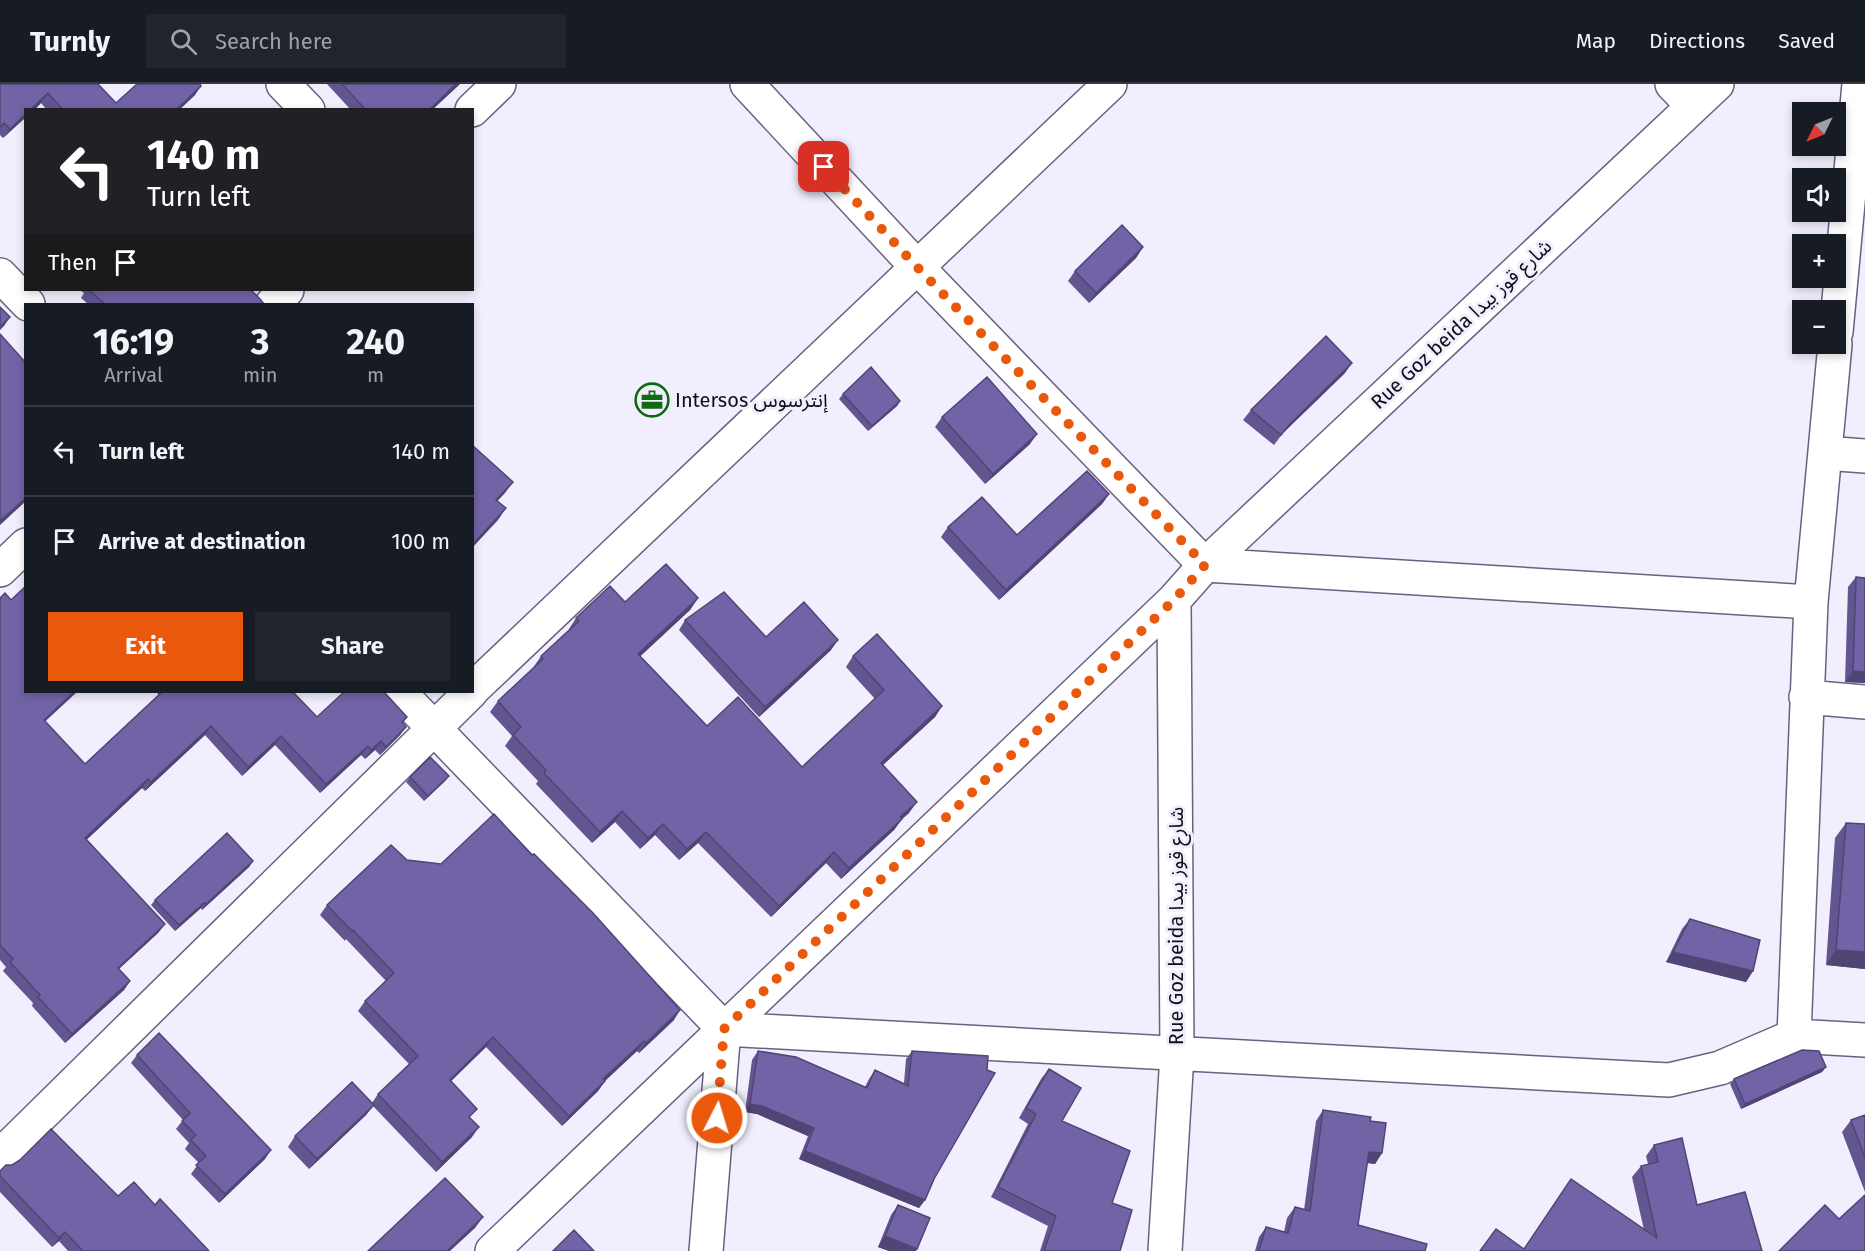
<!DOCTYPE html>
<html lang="en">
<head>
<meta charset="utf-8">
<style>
  body { margin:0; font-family:"Fira Sans","Noto Sans Arabic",sans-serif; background:#20242c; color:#f1f3f6; height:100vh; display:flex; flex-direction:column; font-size:22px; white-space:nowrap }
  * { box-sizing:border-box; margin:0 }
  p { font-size:20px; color:#9ea1a6 }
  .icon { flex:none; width:33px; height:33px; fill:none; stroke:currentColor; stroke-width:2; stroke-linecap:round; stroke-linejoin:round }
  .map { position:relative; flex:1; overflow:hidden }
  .side { position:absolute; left:24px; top:219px; width:450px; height:390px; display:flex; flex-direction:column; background:#171b24; border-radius:0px; box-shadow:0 3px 9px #0003 }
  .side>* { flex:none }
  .banner { position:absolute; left:24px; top:24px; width:450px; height:183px; border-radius:0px; box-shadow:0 3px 9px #0003; background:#202124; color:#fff; overflow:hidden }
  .needle { width:39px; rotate:227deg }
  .fabs { position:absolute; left:1792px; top:18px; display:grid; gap:12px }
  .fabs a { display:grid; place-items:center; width:54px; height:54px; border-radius:0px; background:#171b24; box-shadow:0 3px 9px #0003; font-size:30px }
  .pin { position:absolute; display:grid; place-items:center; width:51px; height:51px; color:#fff; margin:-26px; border-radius:12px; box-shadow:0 3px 9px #0006 }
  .me { position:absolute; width:66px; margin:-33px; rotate:5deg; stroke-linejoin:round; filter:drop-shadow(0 0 4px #0008) }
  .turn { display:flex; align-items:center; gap:21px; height:126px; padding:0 24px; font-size:27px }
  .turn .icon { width:78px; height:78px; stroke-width:2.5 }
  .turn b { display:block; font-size:42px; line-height:51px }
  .then { display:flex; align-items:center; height:57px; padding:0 24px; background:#0003; gap:12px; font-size:22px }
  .eta { display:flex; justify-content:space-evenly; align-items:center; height:102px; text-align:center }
  .eta b { font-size:36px; font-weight:700; line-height:42px }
  .primary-button { display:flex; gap:12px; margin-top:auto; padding:12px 24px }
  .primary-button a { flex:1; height:69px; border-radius:0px; background:#ea580c; color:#fff; font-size:24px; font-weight:700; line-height:69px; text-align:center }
  .primary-button a+a { background:#20242c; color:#f1f3f6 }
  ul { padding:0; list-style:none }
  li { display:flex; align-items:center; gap:18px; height:90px; padding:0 24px; border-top:2px solid #363941 }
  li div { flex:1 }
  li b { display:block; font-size:22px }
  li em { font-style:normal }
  header { display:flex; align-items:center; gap:36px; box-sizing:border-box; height:84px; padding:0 30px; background:#171b24; border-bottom:2px solid #363941 }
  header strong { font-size:28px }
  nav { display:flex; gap:33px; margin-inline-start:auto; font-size:21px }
  .search { width:420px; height:54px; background:#20242c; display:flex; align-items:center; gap:15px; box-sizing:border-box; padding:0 21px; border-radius:0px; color:#9ea1a6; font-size:22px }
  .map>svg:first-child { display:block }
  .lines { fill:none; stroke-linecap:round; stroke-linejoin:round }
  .minor-casing { stroke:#676281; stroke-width:36 }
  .minor { stroke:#fff; stroke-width:33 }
  .wall { fill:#625590 }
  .shaded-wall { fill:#504575 }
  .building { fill:#7263a7; stroke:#504575; stroke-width:1.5 }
  .route { stroke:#ea580c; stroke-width:10; stroke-dasharray:0 18 }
  .labels { text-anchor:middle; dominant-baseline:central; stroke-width:6; stroke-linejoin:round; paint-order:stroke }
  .street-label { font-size:20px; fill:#0f0d18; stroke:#f1effe }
  .poi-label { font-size:20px; fill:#0f0d18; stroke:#f1effe; text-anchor:start }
</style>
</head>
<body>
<header>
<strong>Turnly</strong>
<div class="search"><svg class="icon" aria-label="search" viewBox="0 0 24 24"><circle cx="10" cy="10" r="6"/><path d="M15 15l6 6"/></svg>Search here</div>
<nav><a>Map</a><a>Directions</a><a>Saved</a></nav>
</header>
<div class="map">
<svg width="1865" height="1167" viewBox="0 0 1865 1167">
  <rect width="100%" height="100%" fill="#f1effe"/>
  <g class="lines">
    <g class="minor-casing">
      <path id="minor" d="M283,0L308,26
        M747,0L917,183L1205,481L1811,518
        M1672,0L1693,22
        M472,26L499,0
        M0,191L28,220
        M272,220L287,206
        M1836,248L1859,0
        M1825,369L1865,372
        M0,486L26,461
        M472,606L1110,0
        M399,608L724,945L1669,996L1720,984L1794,952L1865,956
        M1806,613L1865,618
        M1794,952L1811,518L1835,260
        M0,1072L471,608
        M492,1167L1174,516L1205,481L1717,0
        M706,1167L724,945
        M1165,1167L1177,971L1174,516"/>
    </g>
    <use href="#minor" class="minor"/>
  </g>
  <path class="wall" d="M0,0L116,19L195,11L179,26H47L41,19L34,26H26V33L3,54L0,51Z
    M327,0H460L432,26H351Z
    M1143,163L1136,174L1089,219L1068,197L1075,187Z
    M80,206H251L264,220H88L81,214L84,209Z
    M1345,289L1282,350L1274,361L1243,336L1251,326Z
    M843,310L900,317L897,322L868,347L839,315Z
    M942,333L1030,360L985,400L935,343Z
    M1109,410L1102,420L999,516L941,453L948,443L1017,451Z
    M1856,493L1865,599L1845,598L1848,503Z
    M0,514L45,637L85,680L159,611L156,608H293L317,633H407L403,639L406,643L400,651L380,671L375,666L365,675L361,671L320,709L275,661L242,692L205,651L145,707L142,704L86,756L165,840L158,849L119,885L130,897L124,906L65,959L32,922L33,919L3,887L6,883L0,876Z
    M698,514L690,526L640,572L707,642L802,683L875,615L846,583L853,572L942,622L935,633L883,681L909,729L902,735L894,746L841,795L826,779L771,833L698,759L679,776L655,751L640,765L615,738L592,759L536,700L538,697L505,662L512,652L490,628L498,617L533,584L541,572L569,546V545L576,534L625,518Z
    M685,536L766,553L831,566L759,633L679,546Z
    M410,693L445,697L424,717L406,698Z
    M1846,739L1865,885L1826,881L1835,754Z
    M407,776L674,936L639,969L637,967L605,997L598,1007L562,1042L486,963L451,997L470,1034L472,1053L436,1088L373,1022L366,1031L309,1085L288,1063L295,1052L372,1019L378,1010L409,980L358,927L365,917L386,897L346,855L345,857L320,831L327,821Z
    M253,777L249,783L202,826L201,824L175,847L151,821L155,816Z
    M1690,835L1753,887L1746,898L1666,878L1682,845Z
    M758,967L865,1003L869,995L875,986L904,999L906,975L912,967L934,1095L925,1116L919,1124L799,1075L808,1052L757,1030L745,1028L752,976Z
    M137,971L265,1075L219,1119L191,1090L199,1079L185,1065L189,1059L176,1045L183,1036L131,979Z
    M1826,983L1822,988L1741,1025L1730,1000L1734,995Z
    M1049,985L1062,1037L1112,1119L1120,1167H1040L1048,1142L991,1113L1028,1040L1019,1034L1041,995Z
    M1323,1026L1370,1037L1382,1069L1375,1080L1367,1079L1358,1141L1425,1167H1255L1259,1153L1266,1143L1284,1148L1287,1134L1295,1123L1304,1126L1316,1037Z
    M1865,1031V1108L1842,1048L1851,1036Z
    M1654,1061L1697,1121L1762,1167L1524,1165L1644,1146L1632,1093L1641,1082L1648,1080L1646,1072Z
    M0,1087L155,1121L209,1167H68L59,1157L52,1163L0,1108Z
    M898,1121L916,1167H889L878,1163L891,1131Z"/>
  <path class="shaded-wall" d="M456,0H460L432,26H429Z
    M201,2L195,11L179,26H176Z
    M48,9L41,19L34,26H30Z
    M26,30V33L3,54L10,45Z
    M1143,163L1136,174L1089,219L1096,209Z
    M10,233L4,242L0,246V243Z
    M1352,279L1345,289L1282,350L1274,361L1290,340Z
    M900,317L897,322L868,347L872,342Z
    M1037,350L1030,360L985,400L993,390Z
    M513,398L505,409L488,427L496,416Z
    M1109,410L1102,420L999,516L1006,506Z
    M26,414V417L0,441V437Z
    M506,424L498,436L472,464V461Z
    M698,514L690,526L631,581L638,570Z
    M838,556L831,566L759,633L765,623Z
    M1853,587L1865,588V599L1845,598Z
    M74,608H77L38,644L44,636Z
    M942,622L935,633L873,690L881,679Z
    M211,642L205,651L145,707L151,698Z
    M406,643L400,651L380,671L386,663Z
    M281,652L275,661L242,692L248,683Z
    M381,657L375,666L365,675L371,666Z
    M368,662L361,671L320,709L326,700Z
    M449,692L445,697L424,717L428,712Z
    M148,695L142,704L79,763L85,754Z
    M917,718L909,729L892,744L900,733Z
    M622,727L615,738L592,759L600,748Z
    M902,735L894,746L841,795L849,784Z
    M663,740L655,751L640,765L648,754Z
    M706,748L698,759L679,776L687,765Z
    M834,768L826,779L771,833L779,822Z
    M253,777L249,783L202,826L206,820Z
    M204,819L201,824L175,847L179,841Z
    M165,840L158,849L111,892L118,884Z
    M1836,866L1865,868V885L1826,881Z
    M1673,868L1753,887L1746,898L1666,878Z
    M130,897L124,906L65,959L72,950Z
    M680,926L674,936L639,969L646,959Z
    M493,953L486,963L443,1005L450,996Z
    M644,957L637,967L596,1005L603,995Z
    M1826,983L1822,988L1741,1025L1745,1020Z
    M605,997L598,1007L562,1042L569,1032Z
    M750,1020L762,1022L814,1044L808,1052L757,1030L745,1028Z
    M374,1021L366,1031L309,1085L317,1075Z
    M479,1043L472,1053L436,1088L442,1078Z
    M271,1066L265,1075L219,1119L225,1110Z
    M805,1067L925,1116L919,1124L799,1075Z
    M1369,1068L1382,1069L1375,1080L1362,1078Z
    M483,1133L475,1144L450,1167H447Z
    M65,1148L59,1157L52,1163L59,1154Z
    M885,1152L917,1165L916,1167H889L878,1163Z"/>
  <path class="building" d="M0,0H98L116,19L137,0H200L201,2L176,26H63L48,9L30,26H26V30L10,45L4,39L0,43Z
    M342,0H456L429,26H366Z
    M1122,141L1143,163L1096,209L1075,187Z
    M89,206H251L260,215L264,220H105Z
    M0,223L10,233L0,243Z
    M0,250L26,279V414L0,437Z
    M1326,252L1352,279L1290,340L1281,351L1251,326Z
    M871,283L900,317L872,342L843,310Z
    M987,293L1037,350L993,390L942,333Z
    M472,361L513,398L496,416L506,424L472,461Z
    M1087,387L1109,410L1006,506L948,443L982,413L1017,451Z
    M666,480L698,514L638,570L707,642L738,613L802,683L884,606L853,572L877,550L942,622L881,679L917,718L900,733L902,735L849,784L834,768L779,822L706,748L687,765L663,740L648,754L622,727L600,748L544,689L546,686L513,651L521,643L498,617L543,575L541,572L579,537L576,534L610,502L625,518Z
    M1856,493L1865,494V588L1853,587Z
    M26,502V608H74L44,636L85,680L162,608H293L317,633L344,608H384L407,633L402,638L406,643L386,663L381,657L371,666L368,662L326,700L281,652L248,683L211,642L151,698L148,695L85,754L165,840L118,884L130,897L72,950L38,913L40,911L10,878L13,875L0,861V514L5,509L11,516Z
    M724,508L766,553L804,518L838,556L765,623L685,536Z
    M430,673L449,692L428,712L410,693Z
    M494,730L532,771L534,770L593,829L680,926L646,959L644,957L603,995L605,997L569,1032L493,953L450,996L477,1025L469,1033L479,1043L442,1078L378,1010L418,972L365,917L394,889L353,846L352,847L327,821L391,761L407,776L441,780Z
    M1846,739L1865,740V868L1836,866Z
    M227,749L253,777L206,820L204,819L179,841L155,816Z
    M1690,835L1760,856L1753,887L1673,868Z
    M159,949L271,1066L225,1110L196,1081L206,1072L191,1056L196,1051L182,1037L190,1029L137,971Z
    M1802,966L1819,967L1826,983L1745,1020L1734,995Z
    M758,967L796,973L867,1004L875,986L908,1002L912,967L988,972L987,986L995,989L934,1095L925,1116L805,1067L814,1044L762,1022L750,1020Z
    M1049,985L1081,1004L1062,1037L1130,1067L1112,1119L1132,1126L1120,1167H1044L1056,1132L998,1103L1036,1030L1026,1024Z
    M352,998L374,1021L317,1075L295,1052Z
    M1323,1026L1371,1033L1370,1037L1386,1039L1382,1069L1369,1068L1358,1141L1427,1160L1425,1167H1259L1266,1143L1288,1149L1295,1123L1310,1127Z
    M1865,1031V1074L1851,1036Z
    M51,1045L118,1112L134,1098L155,1121L160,1115L209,1167H83L65,1148L59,1154L0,1092V1087L6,1081H12L20,1076Z
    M1682,1054L1697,1121L1745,1108L1762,1167H1480L1496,1145L1524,1165L1571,1095L1657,1154L1641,1082L1658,1078L1654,1061Z
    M445,1094L483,1133L447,1167H368Z
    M1865,1111V1167H1779L1825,1121L1839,1135Z
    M898,1121L930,1134L917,1165L885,1152Z
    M574,1146L594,1167H553Z"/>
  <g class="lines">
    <path class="route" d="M717,1034L724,945L1174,516L1205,481L917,183L824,83"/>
  </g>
  <defs>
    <g id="office-ring" transform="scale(1.725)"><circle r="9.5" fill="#f1effe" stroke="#106910" stroke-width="1.5"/><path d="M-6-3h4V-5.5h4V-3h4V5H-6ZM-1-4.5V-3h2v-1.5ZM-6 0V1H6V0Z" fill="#106910"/></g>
  </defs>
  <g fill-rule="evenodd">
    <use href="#office-ring" x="652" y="316"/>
  </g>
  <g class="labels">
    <g class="street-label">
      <text transform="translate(1461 240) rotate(-43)">Rue Goz beida شارع قوز بيدا</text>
      <text transform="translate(1176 842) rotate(-90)">Rue Goz beida شارع قوز بيدا</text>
    </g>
    <g class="poi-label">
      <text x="675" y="316">Intersos إنترسوس</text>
    </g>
  </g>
</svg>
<div class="fabs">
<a><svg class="needle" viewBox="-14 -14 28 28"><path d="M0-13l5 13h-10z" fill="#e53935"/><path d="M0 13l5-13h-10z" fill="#9ea1a6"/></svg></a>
<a><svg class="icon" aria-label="sound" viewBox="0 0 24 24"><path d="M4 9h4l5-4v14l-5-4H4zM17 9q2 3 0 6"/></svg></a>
<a>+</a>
<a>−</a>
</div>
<div class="pin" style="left:824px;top:83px;background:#d93025"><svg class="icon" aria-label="arrive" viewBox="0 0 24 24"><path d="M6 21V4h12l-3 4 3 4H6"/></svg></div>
<svg class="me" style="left:717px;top:1034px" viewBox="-20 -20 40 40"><circle r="17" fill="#ea580c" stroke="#fff" stroke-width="3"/><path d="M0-11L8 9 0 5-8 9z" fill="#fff"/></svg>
<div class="banner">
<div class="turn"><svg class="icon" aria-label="left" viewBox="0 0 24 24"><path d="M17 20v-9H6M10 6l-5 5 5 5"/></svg><div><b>140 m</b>Turn left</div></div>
<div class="then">Then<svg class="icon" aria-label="arrive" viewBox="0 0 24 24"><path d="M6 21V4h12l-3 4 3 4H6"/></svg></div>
</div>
<section class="side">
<div class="eta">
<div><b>16:19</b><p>Arrival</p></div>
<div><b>3</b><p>min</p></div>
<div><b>240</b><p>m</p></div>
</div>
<ul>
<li><svg class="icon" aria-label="left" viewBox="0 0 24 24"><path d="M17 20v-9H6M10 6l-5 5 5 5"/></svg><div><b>Turn left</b></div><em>140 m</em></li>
<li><svg class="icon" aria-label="arrive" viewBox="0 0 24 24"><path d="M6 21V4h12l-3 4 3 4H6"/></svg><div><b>Arrive at destination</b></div><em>100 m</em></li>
</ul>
<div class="primary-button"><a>Exit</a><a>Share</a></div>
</section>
</div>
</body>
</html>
